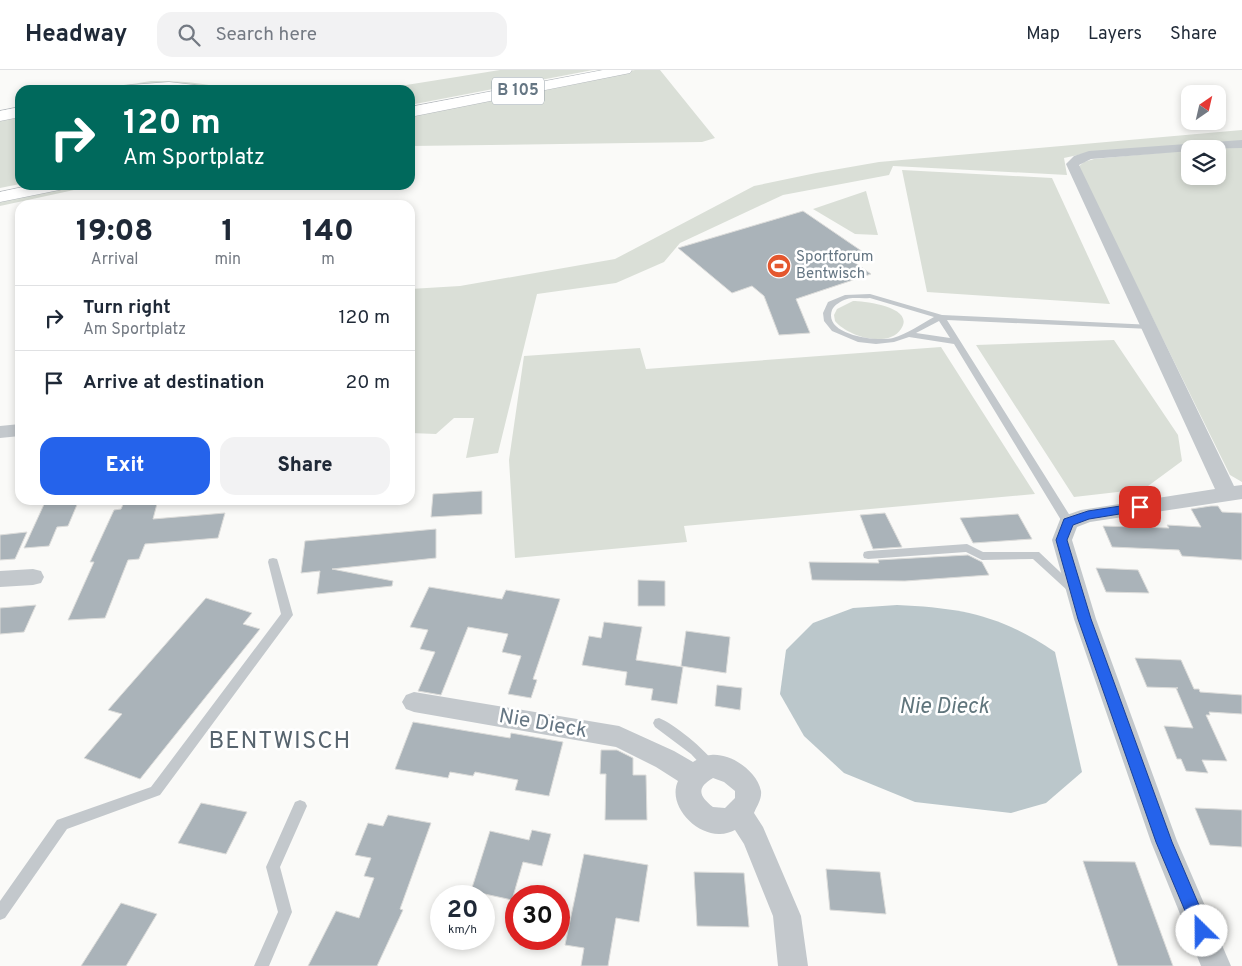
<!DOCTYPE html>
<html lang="en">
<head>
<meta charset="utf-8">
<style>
  body { margin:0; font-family:Overpass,sans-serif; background:#f2f2f3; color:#1f2937; height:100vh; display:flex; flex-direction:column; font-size:19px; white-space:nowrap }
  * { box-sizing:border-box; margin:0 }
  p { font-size:16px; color:#747a83 }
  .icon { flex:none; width:28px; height:28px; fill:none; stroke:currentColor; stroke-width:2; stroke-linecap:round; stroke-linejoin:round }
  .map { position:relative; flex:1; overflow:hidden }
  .side { position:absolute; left:15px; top:130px; width:400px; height:305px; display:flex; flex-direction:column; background:#fff; border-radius:15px; box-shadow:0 2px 8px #0003 }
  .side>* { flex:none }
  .banner { position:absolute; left:15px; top:15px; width:400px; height:105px; border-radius:15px; box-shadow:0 2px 8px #0003; background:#00695c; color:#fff; overflow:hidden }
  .needle { width:32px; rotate:34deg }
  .tools { position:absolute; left:1181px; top:15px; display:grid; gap:10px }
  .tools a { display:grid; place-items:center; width:45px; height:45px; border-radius:10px; background:#fff; box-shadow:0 2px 8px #0003; font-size:25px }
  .speed { position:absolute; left:430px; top:815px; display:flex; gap:10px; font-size:25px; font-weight:700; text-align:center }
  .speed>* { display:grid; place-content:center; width:65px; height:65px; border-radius:50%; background:#fff; box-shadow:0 2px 8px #0003; line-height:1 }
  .speed small { font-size:12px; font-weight:400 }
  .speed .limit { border:8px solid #d22; background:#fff; color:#111 }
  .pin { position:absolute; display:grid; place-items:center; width:42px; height:42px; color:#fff; margin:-21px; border-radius:10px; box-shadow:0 2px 8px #0006 }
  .me { position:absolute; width:55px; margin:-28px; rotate:337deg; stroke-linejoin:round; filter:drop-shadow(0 0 4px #0008) }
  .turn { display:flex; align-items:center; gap:18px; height:105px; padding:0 25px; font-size:22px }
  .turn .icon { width:65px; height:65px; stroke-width:2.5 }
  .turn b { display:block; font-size:35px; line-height:42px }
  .eta { display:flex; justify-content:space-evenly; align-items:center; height:85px; text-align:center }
  .eta b { font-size:30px; font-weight:800; line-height:35px }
  .primary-button { display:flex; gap:10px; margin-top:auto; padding:10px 25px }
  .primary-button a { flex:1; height:58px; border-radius:15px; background:#2563eb; color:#fff; font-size:20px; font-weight:800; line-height:58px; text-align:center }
  .primary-button a+a { background:#f2f2f3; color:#1f2937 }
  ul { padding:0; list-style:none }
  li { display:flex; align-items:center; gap:15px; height:65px; padding:0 25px; border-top:1px solid #e0e1e3 }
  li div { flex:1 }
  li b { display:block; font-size:19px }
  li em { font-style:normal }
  header { display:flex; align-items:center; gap:30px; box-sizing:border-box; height:70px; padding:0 25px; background:#fff; border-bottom:1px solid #e0e1e3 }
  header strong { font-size:24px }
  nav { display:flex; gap:28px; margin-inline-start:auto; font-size:18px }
  .search { width:350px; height:45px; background:#f2f2f3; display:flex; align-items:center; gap:12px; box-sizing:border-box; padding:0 18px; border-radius:15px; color:#747a83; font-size:19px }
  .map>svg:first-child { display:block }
  .green { fill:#dadfd7 }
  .water { fill:#bbc7cb }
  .building { fill:#aab3b9; stroke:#dcdcda }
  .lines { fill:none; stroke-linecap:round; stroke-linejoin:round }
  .highway-casing { stroke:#b4b9bd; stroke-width:1 }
  .lane { fill:#c3c8cc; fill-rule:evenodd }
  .street { fill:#c3c8cc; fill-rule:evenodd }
  .highway { fill:#fff; fill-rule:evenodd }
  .route { fill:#2563eb; stroke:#184099 }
  .labels { text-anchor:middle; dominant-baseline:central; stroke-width:5; stroke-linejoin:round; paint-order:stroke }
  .far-poi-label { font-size:15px; fill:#657683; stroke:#fff; text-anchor:start }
  .shield { fill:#fff; stroke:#939fa8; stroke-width:1 }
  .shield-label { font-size:16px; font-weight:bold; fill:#657683 }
  .near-street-label { font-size:21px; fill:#657683; stroke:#fff }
  .near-water-label { font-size:22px; font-style:italic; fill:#60757c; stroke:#fff }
  .near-quarter-label { font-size:24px; letter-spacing:1px; fill:#57646e; stroke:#fff }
</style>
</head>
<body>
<header>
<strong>Headway</strong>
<div class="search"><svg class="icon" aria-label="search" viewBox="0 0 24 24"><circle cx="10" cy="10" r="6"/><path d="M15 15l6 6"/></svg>Search here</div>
<nav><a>Map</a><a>Layers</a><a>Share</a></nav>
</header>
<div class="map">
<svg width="1242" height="896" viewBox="0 0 1242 896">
  <rect width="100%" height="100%" fill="#fafaf8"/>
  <path class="green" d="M500,0H593L410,35V20H375Z
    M635,0H660L715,68L702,72L410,76V44Z
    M151,11C178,11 204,12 230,20L172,13L95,20Z
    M20,45V114L0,118V50Z
    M1242,60V72L1087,83L1064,88L1067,105L893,96L889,105L783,125L680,173L664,192L616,213L537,224L498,383L466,388L474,348H454L436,364L410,363V219L460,216L615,189L754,116L816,103L879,92Z
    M1242,76V412L1230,405L1078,97L1084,92L1094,89L1190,80V106H1218V79H1205Z
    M902,100L1052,108L1110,234L927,222Z
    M67,115H97L0,136V129Z
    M866,121L878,165L855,164L813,139Z
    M853,231C864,231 916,237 901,259C888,279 847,266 835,251L834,245L837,239Z
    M1114,270L1178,365L1182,391L1144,419L1074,427L976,275Z
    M941,277L1035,424L684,456L687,472L515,488L509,390L524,286L640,278L646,299Z"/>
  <path class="water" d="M897,535C962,538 1000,545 1055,582L1082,702L1046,733L1011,743L915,732L844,703L804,666L780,624L786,580L813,553L853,538Z"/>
  <path class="building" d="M803,141L863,182L847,187L871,204L796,229L810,263L779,265L764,226L752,216L732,223L678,178Z
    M482,421V444L431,447L433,424Z
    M46,430H79L68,456L57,457L49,476L24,478Z
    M125,430H158L153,449L225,443L218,468L145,474L139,489L128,490L105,548L68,550L94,492H90L114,440L121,439Z
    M1211,436H1218L1222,442L1242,443V490L1182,486L1179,480L1112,477L1103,456L1169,458L1167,455L1201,457L1191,439Z
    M885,443L902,477L873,479L860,445Z
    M1018,444L1032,469L973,473L960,448Z
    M436,459V488L332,499L393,511L392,516L317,524L320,501L301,503L305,471Z
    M27,462L15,489L0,490V465Z
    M968,485L982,492L989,505L905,511L812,510L809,492L879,493L878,490Z
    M1096,498L1138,500L1149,523L1106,522Z
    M638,510L665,511V536H638Z
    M429,517L502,529L506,520L560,529L533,609L537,610L531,628L508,624L521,586L502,582L508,564L468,557L441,625L418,621L435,582L420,579L428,560L410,557Z
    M206,528L252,543L243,554L260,559L140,709L84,688L122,644L108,640Z
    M36,535L24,562L0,564V538Z
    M604,552L642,557L636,590L683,597L677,634L651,630L653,619L625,615L627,602L582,595L589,566L601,568Z
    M686,561L730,567L726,603L681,596Z
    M1135,588L1181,590L1194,619H1199L1200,622L1242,625V644L1209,642L1210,645H1206L1227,691L1202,690L1208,703L1186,701L1181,689H1177L1164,656L1193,658L1176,618H1178L1147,617Z
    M717,615L742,618L740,640L715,636Z
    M413,652L510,668L511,663L563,672L549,726L515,720L518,710L475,702L473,706L450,702L448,708L395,699Z
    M601,680H617L633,688V705H646L647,750H605L606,704H600Z
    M201,733L247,742L226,784L178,773Z
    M1195,738L1242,740V777L1210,775Z
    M388,745L431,753L400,839L403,840L377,896H308L336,841L359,848L374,808L364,806L371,788L355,785L368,753L383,756Z
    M532,760L551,764L542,796L523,792L512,830L471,821L490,761L529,770Z
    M584,784L648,795L639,852L616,848L608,896H581L584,878L565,875Z
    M1083,791L1135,792L1173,896H1118Z
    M826,799L880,802L886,844L830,840Z
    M694,802L744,803L749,857L697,856Z
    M121,833L157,844L126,896H81Z"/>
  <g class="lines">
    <g class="highway-casing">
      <path id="highway" d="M603,0H632L630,3L410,47V37Z
        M169,12L203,16L208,17L210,20H111L113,17L118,16Z
        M20,37V47L0,51V41Z
        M32,115H67L64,119L0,132V122Z"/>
    </g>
    <path class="lane" d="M870,224L942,245L1153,255V259H1150L947,250L1072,449L1073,452L1072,455H1064L954,274L909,267L894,272L876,274L858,272L832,261L824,251L823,243L828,232L845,225ZM870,228L934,247C921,254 907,264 893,268C877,272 823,265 832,240C834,235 841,231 847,229C853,227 862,229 870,228ZM939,251L950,268L916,263Z
      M967,474L983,482H1039L1077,518L1076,521H1068L1033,489L982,490L966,482L868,489L864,488L863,485L864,482L868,481Z
      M273,488L277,489L278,492L293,545L160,725L67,759L5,848L0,850V831L57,750L151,717L281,544L268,492L269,489Z
      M659,648C673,653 710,683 716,696L714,700L710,702L706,700L691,684L655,657L653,653L655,649Z
      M300,730L305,732L307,736L280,797L292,842L269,896H254L278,842L266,797L295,732Z"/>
    <path class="street" d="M1242,70V78L1190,79V81L1091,89L1079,95L1234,416L1242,415V429L1090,452L1077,457L1072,470L1096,549L1177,771L1231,896H1201L1151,772L1074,549L1052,470L1061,447L1081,440L1215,419L1066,94L1074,86L1089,81Z
      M20,354V366L0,368V356Z
      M33,499L41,501L44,507L41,513L33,515L0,517V501Z
      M414,622L619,656L674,681L693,692C698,689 705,685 711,685C731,683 757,701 761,721C762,729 757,736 754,743L763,757L801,846L808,896H778L773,846L744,774L735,760C731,762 725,764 720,764C695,765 667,735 678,711L656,697L616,677L414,642L406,639L402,632L406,625ZM713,708L724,712L735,721V728L725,738L713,737C699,726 696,718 713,708Z"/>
    <use href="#highway" class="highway"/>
  </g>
  <path class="route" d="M1140,433L1144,434L1145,437L1144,440L1089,449L1073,455L1067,470L1091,549L1172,772L1210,861L1207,867L1202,869L1196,867L1156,772L1078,549L1056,470L1064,449L1088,441Z"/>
  <defs>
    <g id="stadium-disc" transform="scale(1.25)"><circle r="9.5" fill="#e4572e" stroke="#fff"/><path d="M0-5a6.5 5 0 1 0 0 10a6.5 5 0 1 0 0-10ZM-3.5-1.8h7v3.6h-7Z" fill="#fff"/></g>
  </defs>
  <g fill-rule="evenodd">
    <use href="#stadium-disc" x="779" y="196"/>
  </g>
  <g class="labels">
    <g class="far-poi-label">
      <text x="796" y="187">Sportforum<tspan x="796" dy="17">Bentwisch</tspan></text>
    </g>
    <rect class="shield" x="492" y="7.5" width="52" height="27" rx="4"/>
    <g class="shield-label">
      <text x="518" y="21">B 105</text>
    </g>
    <g class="near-street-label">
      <text transform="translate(543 654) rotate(10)">Nie Dieck</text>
    </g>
    <g class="near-water-label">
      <text x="944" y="637">Nie Dieck</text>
    </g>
    <g class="near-quarter-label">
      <text x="280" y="672">BENTWISCH</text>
    </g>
  </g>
</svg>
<div class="tools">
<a><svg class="needle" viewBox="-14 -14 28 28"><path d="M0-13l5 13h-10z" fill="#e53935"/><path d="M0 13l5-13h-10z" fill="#747a83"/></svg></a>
<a><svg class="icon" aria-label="layers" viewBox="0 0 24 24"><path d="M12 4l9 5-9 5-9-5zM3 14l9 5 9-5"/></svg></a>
</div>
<div class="speed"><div>20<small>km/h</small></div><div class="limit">30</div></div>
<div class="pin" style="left:1140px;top:437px;background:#d93025"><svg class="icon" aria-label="arrive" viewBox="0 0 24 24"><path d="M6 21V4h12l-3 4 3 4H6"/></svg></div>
<svg class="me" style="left:1202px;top:861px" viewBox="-20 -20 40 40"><circle r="19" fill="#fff"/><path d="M0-13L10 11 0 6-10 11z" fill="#2563eb"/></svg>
<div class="banner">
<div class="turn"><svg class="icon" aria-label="right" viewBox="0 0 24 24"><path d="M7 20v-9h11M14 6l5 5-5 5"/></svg><div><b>120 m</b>Am Sportplatz</div></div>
</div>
<section class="side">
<div class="eta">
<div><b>19:08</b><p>Arrival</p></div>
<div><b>1</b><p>min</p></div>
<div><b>140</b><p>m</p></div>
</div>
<ul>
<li><svg class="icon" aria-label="right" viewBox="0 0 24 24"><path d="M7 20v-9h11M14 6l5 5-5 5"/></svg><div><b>Turn right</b><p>Am Sportplatz</p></div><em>120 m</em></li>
<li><svg class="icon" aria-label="arrive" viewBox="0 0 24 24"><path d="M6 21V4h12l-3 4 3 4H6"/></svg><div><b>Arrive at destination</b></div><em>20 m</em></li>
</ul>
<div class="primary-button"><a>Exit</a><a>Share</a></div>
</section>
</div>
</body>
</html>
